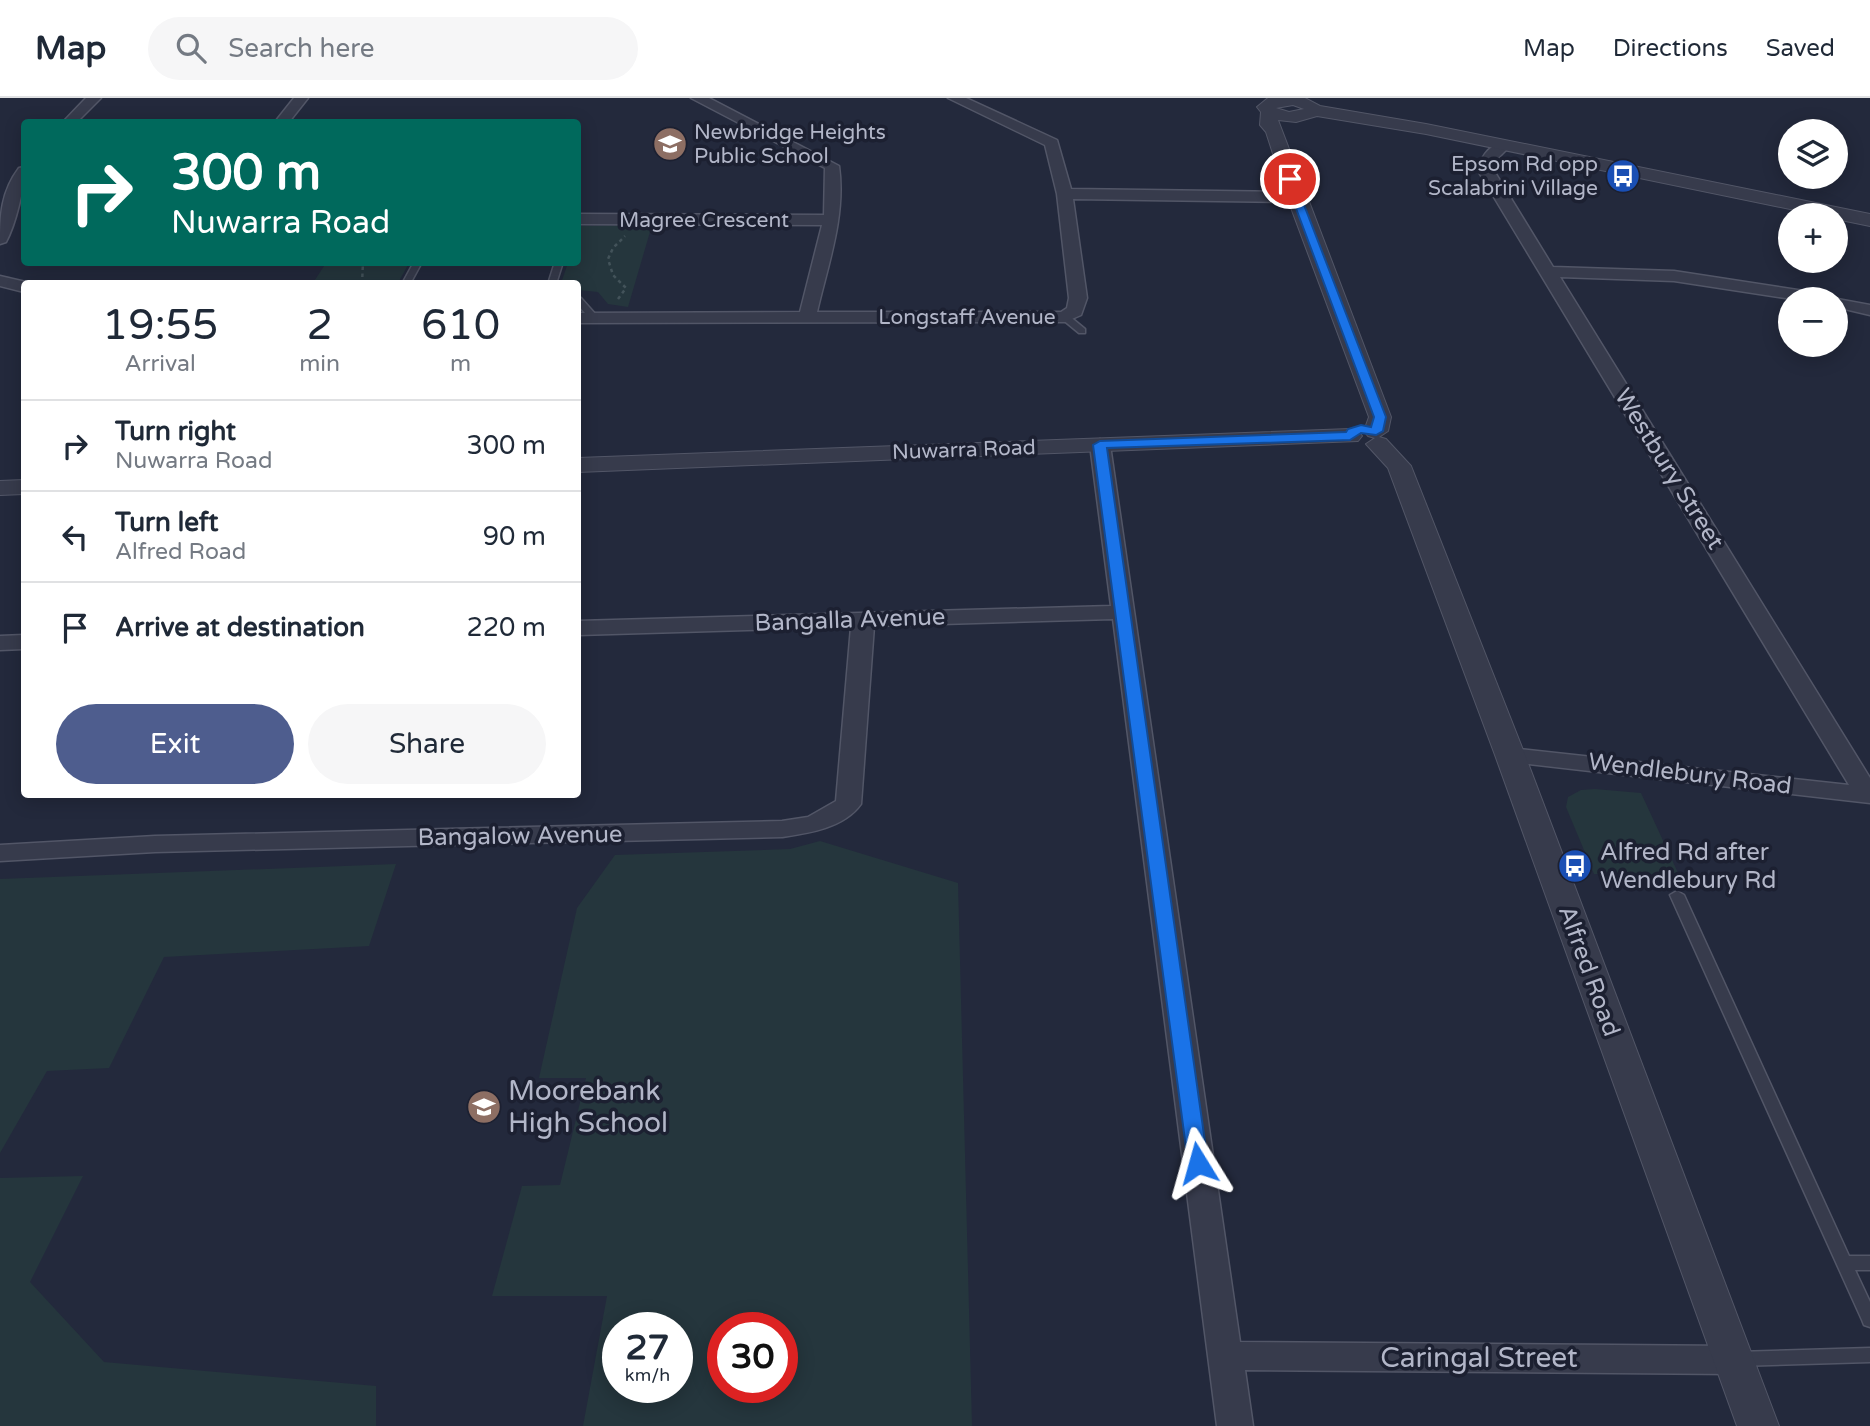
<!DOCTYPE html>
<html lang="en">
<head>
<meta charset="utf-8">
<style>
  body { margin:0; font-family:"Varela Round",sans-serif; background:#f6f6f7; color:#1f2937; height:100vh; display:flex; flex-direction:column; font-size:26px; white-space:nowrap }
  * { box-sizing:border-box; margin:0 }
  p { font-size:23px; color:#747a83 }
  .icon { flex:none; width:38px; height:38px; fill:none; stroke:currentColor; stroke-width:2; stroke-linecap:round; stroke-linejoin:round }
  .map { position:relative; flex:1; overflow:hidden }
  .side { position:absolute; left:21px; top:182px; width:560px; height:518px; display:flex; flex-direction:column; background:#fff; border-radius:7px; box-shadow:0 4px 18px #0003 }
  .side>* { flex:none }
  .top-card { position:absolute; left:21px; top:21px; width:560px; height:147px; border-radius:7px; box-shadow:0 4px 18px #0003; background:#00695c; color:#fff; overflow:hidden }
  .buttons { position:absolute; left:1778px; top:21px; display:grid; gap:14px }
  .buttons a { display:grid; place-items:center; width:70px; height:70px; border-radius:50%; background:#fff; box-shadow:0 4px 18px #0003; font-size:35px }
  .speed { position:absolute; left:602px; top:1214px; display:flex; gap:14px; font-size:35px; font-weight:700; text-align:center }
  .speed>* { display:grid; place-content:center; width:91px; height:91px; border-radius:50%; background:#fff; box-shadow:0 4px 18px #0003; line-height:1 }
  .speed small { font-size:18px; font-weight:400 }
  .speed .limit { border:10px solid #d22; background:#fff; color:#111 }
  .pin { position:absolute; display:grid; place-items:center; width:60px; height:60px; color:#fff; margin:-30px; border:4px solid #fff; border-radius:50%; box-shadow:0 2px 7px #0007 }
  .me { position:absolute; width:77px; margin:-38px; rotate:352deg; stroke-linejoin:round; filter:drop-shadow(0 0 5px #0008) }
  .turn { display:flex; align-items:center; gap:24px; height:147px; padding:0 35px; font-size:32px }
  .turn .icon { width:91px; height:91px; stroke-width:2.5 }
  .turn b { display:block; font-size:49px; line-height:60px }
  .eta { display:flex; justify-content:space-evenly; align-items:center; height:119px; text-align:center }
  .eta b { font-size:42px; font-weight:600; line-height:49px }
  .button { display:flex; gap:14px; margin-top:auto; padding:14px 35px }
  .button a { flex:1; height:80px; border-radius:42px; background:#4e5d8e; color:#fff; font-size:28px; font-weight:600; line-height:80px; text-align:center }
  .button a+a { background:#f6f6f7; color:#1f2937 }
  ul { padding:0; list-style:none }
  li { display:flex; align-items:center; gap:21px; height:91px; padding:0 35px; border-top:2px solid #e0e1e3 }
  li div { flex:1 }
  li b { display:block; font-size:26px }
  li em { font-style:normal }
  header { display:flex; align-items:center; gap:42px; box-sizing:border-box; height:98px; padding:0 35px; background:#fff; border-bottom:2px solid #e0e1e3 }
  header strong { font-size:33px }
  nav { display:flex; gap:38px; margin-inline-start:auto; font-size:24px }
  .search { width:490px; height:63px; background:#f6f6f7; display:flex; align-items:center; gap:18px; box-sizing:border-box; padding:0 24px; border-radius:38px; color:#747a83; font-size:26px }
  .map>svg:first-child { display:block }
  .green { fill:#25363d; fill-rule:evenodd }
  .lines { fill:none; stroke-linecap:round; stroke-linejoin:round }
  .service-casing { stroke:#525667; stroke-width:3 }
  .minor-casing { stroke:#525667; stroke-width:3 }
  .tertiary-casing { stroke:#525667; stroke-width:2 }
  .path { stroke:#43535a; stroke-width:2.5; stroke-dasharray:3.5 3.5; stroke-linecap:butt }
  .service { fill:#373b4c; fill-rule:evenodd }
  .minor { fill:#373b4c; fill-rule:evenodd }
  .tertiary { fill:#373b4c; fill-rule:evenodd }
  .route { fill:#1a73e8; stroke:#114b97; stroke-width:2 }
  .labels { text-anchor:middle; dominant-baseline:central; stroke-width:7; stroke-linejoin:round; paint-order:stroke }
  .far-poi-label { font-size:21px; fill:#b2b6c8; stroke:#1c2031; text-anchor:start }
  .far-street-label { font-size:21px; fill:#b2b6c8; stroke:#1c2031 }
  .street-label { font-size:24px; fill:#b2b6c8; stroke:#1c2031 }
  .poi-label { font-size:24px; fill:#b2b6c8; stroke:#1c2031; text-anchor:start }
  .near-poi-label { font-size:28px; fill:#b2b6c8; stroke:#1c2031; text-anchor:start }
  .near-street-label { font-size:28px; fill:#b2b6c8; stroke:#1c2031 }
</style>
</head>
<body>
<header>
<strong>Map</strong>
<div class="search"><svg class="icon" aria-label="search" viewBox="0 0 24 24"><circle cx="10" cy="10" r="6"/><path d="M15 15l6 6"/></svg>Search here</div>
<nav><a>Map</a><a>Directions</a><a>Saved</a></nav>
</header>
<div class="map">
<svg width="1870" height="1328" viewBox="0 0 1870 1328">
  <rect width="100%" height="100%" fill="#23293c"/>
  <path class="green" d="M652,127L628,209L608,206L598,194L578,192V186L561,185L568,165L578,164V128Z
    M326,165V164L409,165L398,185H313Z
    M1595,691L1641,695L1679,777L1594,776L1566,709L1568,699L1581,692Z
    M820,743L958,785L972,1328H583L607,1198H492L522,1088L560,1087L586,980H539L577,810L615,757L790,751ZM677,1230V1290H618V1230ZM782,1230V1290H723V1230Z
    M396,766L369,848L164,859L109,970L47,973L0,1055V781Z
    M83,1078L30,1184L104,1264L376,1288V1328H0V1080Z"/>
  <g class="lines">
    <g class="service-casing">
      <path id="service" d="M414,164H422L410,186H402Z
        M555,164H563L556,186H548Z
        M578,199L581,200L597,218V222H591L578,207Z
        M1062,217H1068L1085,231V235H1079L1062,221Z
        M1677,793L1684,797L1849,1158H1870V1172H1855L1870,1204V1229L1864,1227L1862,1222L1670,797Z
        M1870,1250V1264L1737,1268L1731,1266L1728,1261L1731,1256L1737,1254Z"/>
    </g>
    <g class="minor-casing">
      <path id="minor" d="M86,0H101L77,24H63Z
        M294,0H308L289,24H275Z
        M691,0H709L839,68C846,118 828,166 817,214H1061L1067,210L1069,200L1057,96L1045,47L948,0H966L1057,42L1071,91L1296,94L1304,99L1296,104L1073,101L1087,200L1081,217L1065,224L578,225V215L800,214L822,127L578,126V116L824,117L825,70Z
        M1503,44L1510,48L1497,61L1496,76L1553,169L1674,173L1824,196L1832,200L1870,207V217L1836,209V201H1792L1674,183L1560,179L1870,680V705L1510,664L1501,662L1498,657L1501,652L1510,650L1849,687L1480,76C1478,61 1488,48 1503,44Z
        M24,69C26,86 15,128 6,144L0,146C0,117 1,94 19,70Z
        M0,178L30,185V186H24V194L0,188Z
        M1100,341L1110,347L1240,1244L1733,1248L1745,1252L1750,1262L1745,1272L1733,1276L1245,1272L1253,1328H1217L1113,521L874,528L861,706C844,730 809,735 782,739L155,754L0,763V747L155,738L782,723L808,719L836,703L851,529L578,537V523L1111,508L1090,347Z
        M24,537V551L0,552V538Z"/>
    </g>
    <g class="tertiary-casing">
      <path id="tertiary" d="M1268,0H1305L1320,8L1426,26L1870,116V128L1836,121V117H1819L1426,36L1317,18L1296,24L1278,22L1391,319L1388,333L1379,339L1386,341L1411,368L1525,657L1779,1328H1737L1495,657L1388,370L1366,346L1375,340L1368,338L1364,333L1369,319L1287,99L1266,34L1260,27L1261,14L1257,9ZM1293,7L1304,11L1289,14L1276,10Z
        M1350,331L1358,333L1362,338L1358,343L578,374V360Z
        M24,382V396L0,397V383Z"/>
    </g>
    <path class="path" d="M362,186L363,164
      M618,201L626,190L613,177L608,161L613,150L625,138"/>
    <use href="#service" class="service"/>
    <use href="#minor" class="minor"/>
    <use href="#tertiary" class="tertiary"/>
  </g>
  <path class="route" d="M1290,78L1294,81L1386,319L1383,333L1376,337L1361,335L1350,342L1107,350L1208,1065L1205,1070L1198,1073L1191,1070L1188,1065L1093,347L1100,343L1346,334L1348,331L1361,327L1371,329L1374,319L1285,81Z"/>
  <defs>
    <g id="school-disc" transform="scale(1.75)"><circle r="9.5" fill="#8d6e63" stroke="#1c2031"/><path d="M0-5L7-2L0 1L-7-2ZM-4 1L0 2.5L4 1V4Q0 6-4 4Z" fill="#fff"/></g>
    <g id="bus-disc" transform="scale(1.75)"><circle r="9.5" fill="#1a4fb4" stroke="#1c2031"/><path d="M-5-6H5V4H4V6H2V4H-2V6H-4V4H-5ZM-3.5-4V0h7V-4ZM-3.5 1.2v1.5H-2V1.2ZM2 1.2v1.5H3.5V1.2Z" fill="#fff"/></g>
  </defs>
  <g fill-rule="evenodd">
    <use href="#school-disc" x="670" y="46"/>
    <use href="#bus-disc" x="1623" y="78"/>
    <use href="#bus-disc" x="1575" y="768"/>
    <use href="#school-disc" x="484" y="1009"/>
  </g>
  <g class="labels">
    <g class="far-poi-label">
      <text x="694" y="34">Newbridge Heights<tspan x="694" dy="24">Public School</tspan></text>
      <text x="1598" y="66" text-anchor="end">Epsom Rd opp<tspan x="1598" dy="24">Scalabrini Village</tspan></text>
    </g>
    <g class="far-street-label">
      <text x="704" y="122">Magree Crescent</text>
      <text x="967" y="219">Longstaff Avenue</text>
      <text transform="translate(964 352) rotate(-2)">Nuwarra Road</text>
    </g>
    <g class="street-label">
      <text transform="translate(1669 371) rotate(58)">Westbury Street</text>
      <text transform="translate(850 522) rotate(-2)">Bangalla Avenue</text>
      <text transform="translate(1690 676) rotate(7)">Wendlebury Road</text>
      <text transform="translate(520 738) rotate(-1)">Bangalow Avenue</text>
      <text transform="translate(1589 873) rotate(70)">Alfred Road</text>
    </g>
    <g class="poi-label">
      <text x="1600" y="754">Alfred Rd after<tspan x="1600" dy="28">Wendlebury Rd</tspan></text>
    </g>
    <g class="near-poi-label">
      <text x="508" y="993">Moorebank<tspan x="508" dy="32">High School</tspan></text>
    </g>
    <g class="near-street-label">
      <text x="1479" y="1260">Caringal Street</text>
    </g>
  </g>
</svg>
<div class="buttons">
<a><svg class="icon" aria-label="layers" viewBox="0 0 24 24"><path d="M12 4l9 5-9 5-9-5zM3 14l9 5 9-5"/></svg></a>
<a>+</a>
<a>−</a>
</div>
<div class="speed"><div>27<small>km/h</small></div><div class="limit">30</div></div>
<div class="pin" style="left:1290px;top:81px;background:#d93025"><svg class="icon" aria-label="arrive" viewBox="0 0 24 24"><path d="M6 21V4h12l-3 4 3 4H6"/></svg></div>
<svg class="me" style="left:1198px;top:1065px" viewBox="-20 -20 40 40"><path d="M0-17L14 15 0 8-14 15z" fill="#1a73e8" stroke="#fff" stroke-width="4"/></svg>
<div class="top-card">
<div class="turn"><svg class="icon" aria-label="right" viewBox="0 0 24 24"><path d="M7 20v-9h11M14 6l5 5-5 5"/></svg><div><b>300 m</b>Nuwarra Road</div></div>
</div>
<section class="side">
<div class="eta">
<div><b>19:55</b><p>Arrival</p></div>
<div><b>2</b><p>min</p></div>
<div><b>610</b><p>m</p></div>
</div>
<ul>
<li><svg class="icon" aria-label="right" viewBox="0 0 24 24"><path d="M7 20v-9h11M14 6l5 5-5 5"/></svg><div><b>Turn right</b><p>Nuwarra Road</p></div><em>300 m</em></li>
<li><svg class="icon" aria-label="left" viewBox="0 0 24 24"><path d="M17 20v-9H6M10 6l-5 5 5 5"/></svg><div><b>Turn left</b><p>Alfred Road</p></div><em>90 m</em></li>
<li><svg class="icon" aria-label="arrive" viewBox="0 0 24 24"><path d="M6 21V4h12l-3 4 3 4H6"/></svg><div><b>Arrive at destination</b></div><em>220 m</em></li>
</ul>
<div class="button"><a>Exit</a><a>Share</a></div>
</section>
</div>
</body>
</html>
